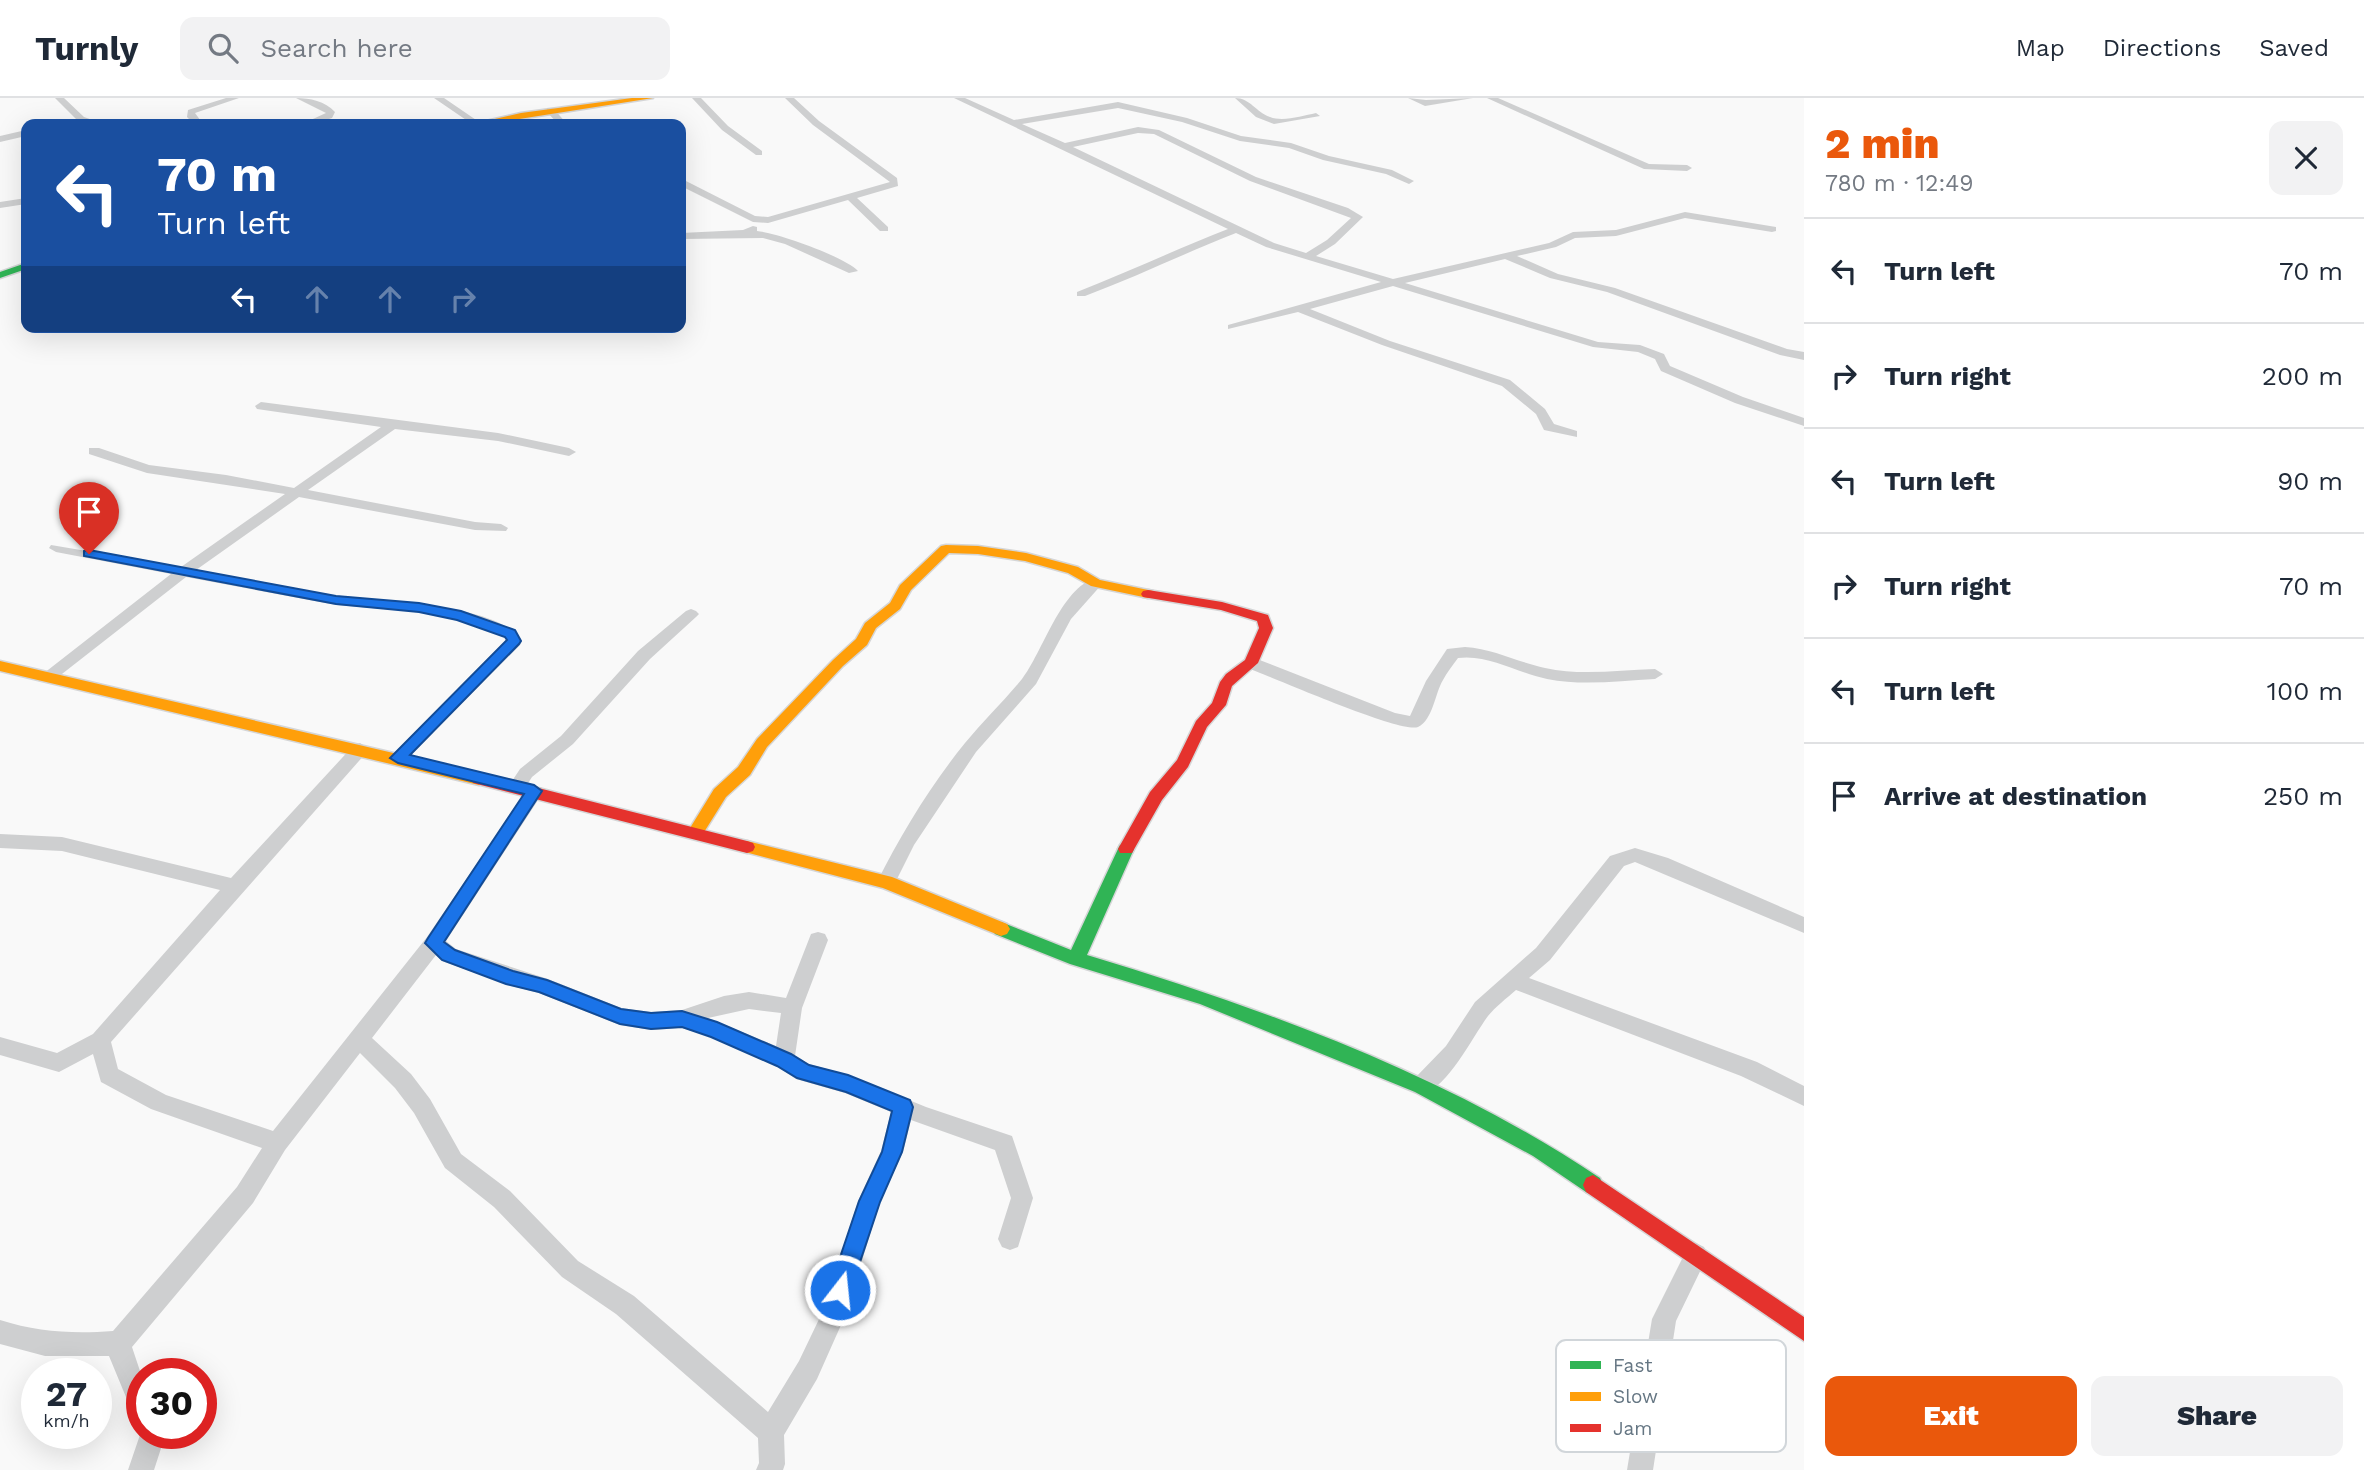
<!DOCTYPE html>
<html lang="en">
<head>
<meta charset="utf-8">
<style>
  body { margin:0; font-family:"Work Sans",sans-serif; background:#f2f2f3; color:#1f2937; height:100vh; display:flex; flex-direction:column; font-size:26px; white-space:nowrap }
  * { box-sizing:border-box; margin:0 }
  p { font-size:23px; color:#747a83 }
  .icon { flex:none; width:38px; height:38px; fill:none; stroke:currentColor; stroke-width:2; stroke-linecap:round; stroke-linejoin:round }
  .map { position:relative; flex:1; overflow:hidden }
  .side { display:flex; flex-direction:column; background:#fff; width:560px }
  .side>* { flex:none }
  .guide { position:absolute; left:21px; top:21px; width:665px; height:214px; border-radius:14px; box-shadow:0 7px 28px #0002; background:#1a4fa0; color:#fff; overflow:hidden }
  .speed { position:absolute; left:21px; top:1260px; display:flex; gap:14px; font-size:35px; font-weight:700; text-align:center }
  .speed>* { display:grid; place-content:center; width:91px; height:91px; border-radius:50%; background:#fff; box-shadow:0 7px 28px #0002; line-height:1 }
  .speed small { font-size:18px; font-weight:400 }
  .speed .limit { border:10px solid #d22; background:#fff; color:#111 }
  .pin { position:absolute; display:grid; place-items:center; width:60px; height:60px; color:#fff; margin:-72px -30px; border-radius:50% 50% 50% 0; rotate:-45deg; box-shadow:0 0 7px #0007 }
  .pin .icon { rotate:45deg }
  .me { position:absolute; width:77px; margin:-38px; rotate:16deg; stroke-linejoin:round; filter:drop-shadow(0 0 5px #0008) }
  .turn { display:flex; align-items:center; gap:24px; height:147px; padding:0 21px; font-size:32px }
  .turn .icon { width:91px; height:91px; stroke-width:2.5 }
  .turn b { display:block; font-size:49px; line-height:60px }
  .lanes { display:flex; align-items:center; height:66px; padding:0 21px; background:#0003; justify-content:center; gap:35px; direction:ltr }
  .lanes .off { opacity:.35 }
  .round { display:grid; place-items:center; flex:none; width:74px; height:74px; border-radius:14px; background:#f2f2f3 }
  .head { display:flex; align-items:center; justify-content:space-between; height:119px; padding:0 21px }
  h1 { font-size:42px; font-weight:800; line-height:52px; color:#ea580c }
  .primary-button { display:flex; gap:14px; margin-top:auto; padding:14px 21px }
  .primary-button a { flex:1; height:80px; border-radius:14px; background:#ea580c; color:#fff; font-size:28px; font-weight:800; line-height:80px; text-align:center }
  .primary-button a+a { background:#f2f2f3; color:#1f2937 }
  ul { padding:0; list-style:none }
  li { display:flex; align-items:center; gap:21px; height:105px; padding:0 21px; border-top:2px solid #e0e1e3 }
  li div { flex:1 }
  li b { display:block; font-size:26px }
  li em { font-style:normal }
  header { display:flex; align-items:center; gap:42px; box-sizing:border-box; height:98px; padding:0 35px; background:#fff; border-bottom:2px solid #e0e1e3 }
  header strong { font-size:33px }
  nav { display:flex; gap:38px; margin-inline-start:auto; font-size:24px }
  .search { width:490px; height:63px; background:#f2f2f3; display:flex; align-items:center; gap:18px; box-sizing:border-box; padding:0 24px; border-radius:14px; color:#747a83; font-size:26px }
  main { display:flex; flex:1; min-height:0 }
  .map>svg:first-child { display:block }
  .lines { fill:none; stroke-linecap:round; stroke-linejoin:round }
  .fast-casing { stroke:#d5d6d7; stroke-width:3 }
  .slow-casing { stroke:#d5d6d7; stroke-width:3 }
  .jam-casing { stroke:#d5d6d7; stroke-width:3 }
  .street { fill:#cecfd0; fill-rule:evenodd }
  .fast { fill:#30b455; fill-rule:evenodd }
  .slow { fill:#ff9f0a; fill-rule:evenodd }
  .jam { fill:#e5322d; fill-rule:evenodd }
  .route { fill:#1a73e8; stroke:#114b97; stroke-width:2 }
  .key { fill:#fff; stroke:#d1d6da; stroke-width:2 }
  .key-label { font-size:19px; fill:#657683 }
</style>
</head>
<body>
<header>
<strong>Turnly</strong>
<div class="search"><svg class="icon" aria-label="search" viewBox="0 0 24 24"><circle cx="10" cy="10" r="6"/><path d="M15 15l6 6"/></svg>Search here</div>
<nav><a>Map</a><a>Directions</a><a>Saved</a></nav>
</header>
<main>
<div class="map">
<svg width="1804" height="1372" viewBox="0 0 1804 1372">
  <rect width="100%" height="100%" fill="#f9f9f9"/>
  <g class="lines">
    <g class="fast-casing">
      <path id="fast" d="M26,165V171L0,180V174Z
        M1126,745L1132,747L1134,751L1087,857C1265,911 1445,976 1600,1080L1603,1087L1600,1094L1593,1097L1586,1094L1533,1058L1415,994L1200,906L1070,866L995,836L992,831L995,826L1001,824L1071,852L1118,751L1120,747Z"/>
    </g>
    <g class="slow-casing">
      <path id="slow" d="M632,0H653L487,26H473L521,15Z
        M946,447L978,448L1026,455L1078,469L1100,482L1153,493L1155,496L1148,500L1091,488L1068,475L1025,463L978,456L949,455L911,492L900,511L876,530L867,547L843,568L767,649L750,677L726,699L701,739H689L687,735L714,691L738,669L757,641L833,562L856,541L865,525L890,505L900,487L941,448Z
        M0,563L479,675L487,681L479,687L0,573Z
        M747,743L892,779L1007,826L1010,831L1007,836L1001,838L883,790L741,753L739,749L741,745Z"/>
    </g>
    <g class="jam-casing">
      <path id="jam" d="M1148,492L1222,504L1268,517L1273,530L1258,565L1232,588L1226,607L1207,629L1188,669L1162,702L1132,755H1120L1118,751L1150,694L1177,662L1196,623L1212,605L1220,584L1226,576L1245,562L1259,530L1257,523L1221,512L1143,499L1141,496L1143,493Z
        M479,675L747,743L753,745L755,749L753,753L747,755L473,685L471,681Z
        M1593,1077L1804,1219V1243L1586,1094L1583,1087L1586,1080Z"/>
    </g>
    <path class="street" d="M55,0H64L84,19L104,26L78,23Z
      M226,0H239L195,15L203,26H194L187,19L188,12Z
      M296,0C310,0 325,3 335,14L332,20L314,26H302L326,15Z
      M434,0H444L482,26H472Z
      M692,0H701L728,28L762,53V57H756L722,32Z
      M785,0H794L819,23L897,80L898,88L857,100L888,129V133H880L848,102L768,125L753,124L681,88V81L684,82L755,118L768,119L890,84L813,27Z
      M954,0H965L1014,22L1118,4L1187,20L1241,38L1291,45L1329,58L1392,72L1414,83L1409,86L1386,76L1323,62L1289,50L1240,43L1182,24L1118,10L1022,26L1065,45L1138,29L1159,32L1256,79L1348,110L1363,119L1335,146L1316,158L1393,181L1549,145L1573,134L1616,132L1685,114L1776,129V133L1772,134L1685,120L1616,138L1575,140L1556,149L1517,158L1558,176L1615,190L1787,251L1804,254V262L1780,257L1607,194L1550,180L1505,161L1405,185L1598,244L1640,247L1664,256L1670,268L1743,299L1804,320V328L1735,305L1661,273L1655,261L1638,254L1593,249L1393,188L1310,211L1390,243L1510,282L1545,311L1554,326L1577,333V339L1544,332L1536,316L1502,288L1382,247L1298,214L1228,231V227L1381,184L1266,149L1236,135C1185,155 1136,179 1085,198H1077V194C1128,174 1177,151 1228,131ZM1138,35L1154,36L1250,83L1351,120L1327,142L1306,155L1274,145L1073,49Z
      M1235,0C1250,0 1256,14 1270,19C1283,24 1302,18 1316,15L1320,18L1274,26L1256,19Z
      M1408,0L1426,2L1473,0L1425,8Z
      M1487,0H1498L1649,66L1687,67L1692,70L1687,73L1644,71Z
      M547,10H553L567,26H558L547,14Z
      M26,32V38L0,44V38Z
      M26,100V106L0,110V104Z
      M753,128L757,129V133C778,135 845,159 858,173L849,175L785,146L763,140L681,141V135L743,132Z
      M261,304L498,335L569,350L576,354L569,358L498,343L395,331L308,392L475,424L501,426L508,430L506,433L475,432L299,399L196,472C242,480 288,490 334,497C375,503 500,505 522,543L520,547L404,664L398,666L389,660L506,542L504,539L457,522L419,514L336,507L186,479L53,583H41L39,579L171,476L56,454L49,450L51,447L181,469L285,396L147,375L89,356V350H99L149,367L226,377L294,390L381,329L257,311L255,308Z
      M1096,480L1103,485L1071,521L1036,586L976,654L914,747L893,789L886,791L879,789L877,784C901,736 931,687 965,645C983,623 1004,603 1022,581C1042,556 1061,489 1096,480Z
      M691,511L696,513L699,516L696,519L650,561L573,646L532,679L523,693H511L508,689L520,671L561,638L638,553L686,513Z
      M1465,549C1494,551 1517,564 1545,570C1581,578 1619,572 1655,571L1663,576L1655,581C1619,583 1582,588 1547,581C1517,575 1489,556 1458,560C1453,567 1447,574 1443,582C1435,595 1433,622 1418,629C1401,636 1270,578 1245,569L1243,565L1251,560L1257,561L1395,615L1410,618L1426,583L1447,551Z
      M360,645L369,651L366,655L111,944L118,971L166,997L273,1033L427,839L529,689H541L544,693L446,843L456,851L548,881L621,910L651,914L682,912L724,898L749,894L786,900L811,836L818,834L825,836L828,842L802,910L795,958L809,966L848,977L926,1009L1012,1038L1033,1100L1018,1149L1010,1152L1002,1149L998,1141L1011,1100L995,1052L911,1022L903,1054L880,1104L845,1218L817,1281L784,1337L785,1366L783,1372H756L759,1365L758,1340L616,1216L562,1179L494,1109L445,1070L414,1015L395,990L360,955L285,1052L253,1105L132,1249L142,1279V1320L133,1316L109,1258H45L0,1246V1222C38,1234 73,1236 113,1233L237,1089L262,1050L151,1011L101,984L93,956L59,974L0,957V939L57,955L93,936L220,792L62,753L0,750V736L62,739L231,780L354,647ZM436,857L442,863L512,888L539,895L620,927L651,932L682,930L712,939L777,968L796,981L845,995L891,1014L881,1053L858,1103L822,1215L799,1263L768,1314L634,1198L578,1163L510,1093L461,1056L430,1001L411,976L372,940ZM749,911L781,915L776,948L708,920Z
      M1635,750L1668,760L1804,819V835L1635,764L1624,768L1550,862L1529,880L1757,964L1804,988V1008L1741,978L1516,892C1507,900 1495,909 1488,918C1471,941 1449,988 1422,997L1414,995L1411,988L1414,981L1446,948L1475,904L1536,850L1610,758Z
      M1696,1145L1704,1149L1708,1157L1676,1223L1653,1372H1627L1652,1221L1688,1149Z
      M142,1331V1335H166L154,1372H128Z"/>
    <use href="#fast" class="fast"/>
    <use href="#slow" class="slow"/>
    <use href="#jam" class="jam"/>
  </g>
  <path class="route" d="M89,452L336,498L419,505L461,513L515,532L521,543L519,546L410,657L534,687L542,693L444,844L455,852L513,873L547,882L621,911L651,915L682,913L717,924L791,956L809,967L848,977L910,1002L913,1009L902,1054L880,1104L848,1200L840,1203L832,1200L829,1192L859,1103L882,1054L892,1013L846,994L797,980L777,968L711,939L682,929L651,931L620,926L539,894L506,886L442,862L425,845L428,840L524,696L398,665L390,660L507,542L505,539L457,522L419,514L336,506L84,458V453Z"/>
  <rect x="1556" y="1242" width="230" height="112" rx="10" class="key"/>
  <rect x="1570" y="1263" width="31" height="8" fill="#30b455"/>
  <rect x="1570" y="1294" width="31" height="9" fill="#ff9f0a"/>
  <rect x="1570" y="1326" width="31" height="8" fill="#e5322d"/>
  <g class="key-label">
    <text x="1613" y="1274">Fast</text>
    <text x="1613" y="1305">Slow</text>
    <text x="1613" y="1337">Jam</text>
  </g>
</svg>
<div class="speed"><div>27<small>km/h</small></div><div class="limit">30</div></div>
<div class="pin" style="left:89px;top:456px;background:#d93025"><svg class="icon" aria-label="arrive" viewBox="0 0 24 24"><path d="M6 21V4h12l-3 4 3 4H6"/></svg></div>
<svg class="me" style="left:840px;top:1192px" viewBox="-20 -20 40 40"><circle r="17" fill="#1a73e8" stroke="#fff" stroke-width="3"/><path d="M0-11L8 9 0 5-8 9z" fill="#fff"/></svg>
<div class="guide">
<div class="turn"><svg class="icon" aria-label="left" viewBox="0 0 24 24"><path d="M17 20v-9H6M10 6l-5 5 5 5"/></svg><div><b>70 m</b>Turn left</div></div>
<div class="lanes"><svg class="icon" aria-label="left" viewBox="0 0 24 24"><path d="M17 20v-9H6M10 6l-5 5 5 5"/></svg><svg class="icon off" aria-label="ahead" viewBox="0 0 24 24"><path d="M12 20V5M6 11l6-6 6 6"/></svg><svg class="icon off" aria-label="ahead" viewBox="0 0 24 24"><path d="M12 20V5M6 11l6-6 6 6"/></svg><svg class="icon off" aria-label="right" viewBox="0 0 24 24"><path d="M7 20v-9h11M14 6l5 5-5 5"/></svg></div>
</div>
</div>
<section class="side">
<div class="head"><div><h1>2 min</h1><p>780 m · 12:49</p></div><a class="round"><svg class="icon" aria-label="close" viewBox="0 0 24 24"><path d="M6 6l12 12M18 6L6 18"/></svg></a></div>
<ul>
<li><svg class="icon" aria-label="left" viewBox="0 0 24 24"><path d="M17 20v-9H6M10 6l-5 5 5 5"/></svg><div><b>Turn left</b></div><em>70 m</em></li>
<li><svg class="icon" aria-label="right" viewBox="0 0 24 24"><path d="M7 20v-9h11M14 6l5 5-5 5"/></svg><div><b>Turn right</b></div><em>200 m</em></li>
<li><svg class="icon" aria-label="left" viewBox="0 0 24 24"><path d="M17 20v-9H6M10 6l-5 5 5 5"/></svg><div><b>Turn left</b></div><em>90 m</em></li>
<li><svg class="icon" aria-label="right" viewBox="0 0 24 24"><path d="M7 20v-9h11M14 6l5 5-5 5"/></svg><div><b>Turn right</b></div><em>70 m</em></li>
<li><svg class="icon" aria-label="left" viewBox="0 0 24 24"><path d="M17 20v-9H6M10 6l-5 5 5 5"/></svg><div><b>Turn left</b></div><em>100 m</em></li>
<li><svg class="icon" aria-label="arrive" viewBox="0 0 24 24"><path d="M6 21V4h12l-3 4 3 4H6"/></svg><div><b>Arrive at destination</b></div><em>250 m</em></li>
</ul>
<div class="primary-button"><a>Exit</a><a>Share</a></div>
</section>
</main>
</body>
</html>
